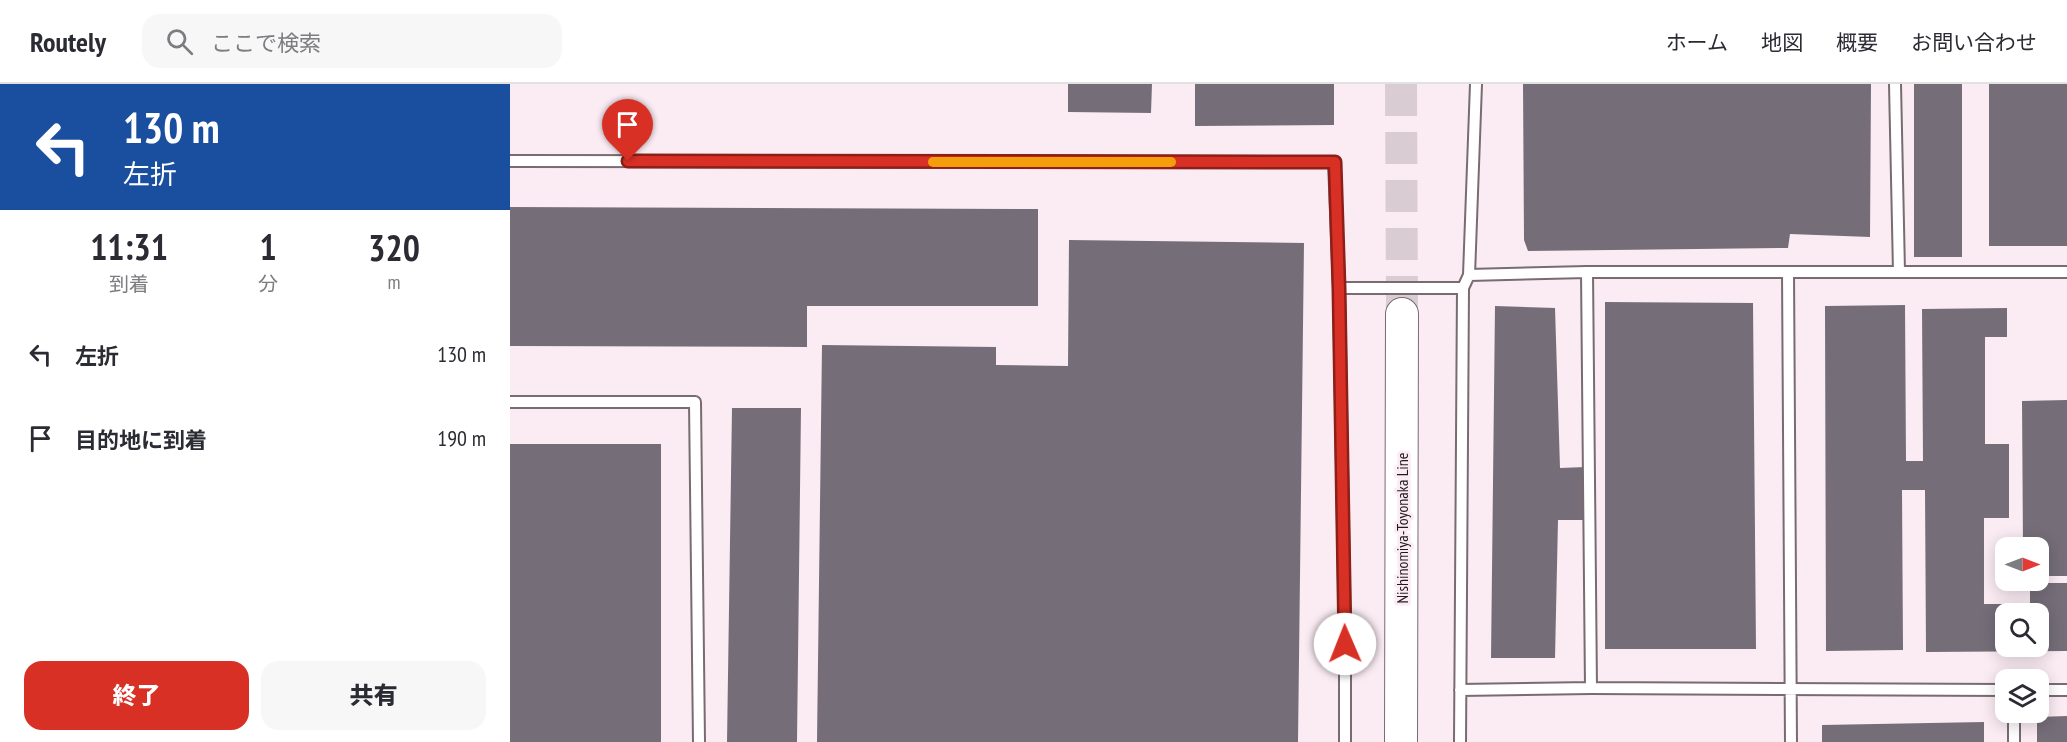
<!DOCTYPE html>
<html lang="ja">
<head>
<meta charset="utf-8">
<style>
  body { margin:0; font-family:"PT Sans Narrow","Noto Sans JP",sans-serif; background:#f7f7f7; color:#2b2b33; height:100vh; display:flex; flex-direction:column; font-size:22px; white-space:nowrap }
  * { box-sizing:border-box; margin:0 }
  p { font-size:20px; color:#7c7c81 }
  .icon { flex:none; width:33px; height:33px; fill:none; stroke:currentColor; stroke-width:2; stroke-linecap:round; stroke-linejoin:round }
  .map { position:relative; flex:1; overflow:hidden }
  .side { display:flex; flex-direction:column; background:#fff; width:510px }
  .side>* { flex:none }
  .hud { background:#1a4fa0; color:#fff; overflow:hidden }
  .needle { width:39px; rotate:90deg }
  .controls { position:absolute; left:1485px; top:453px; display:grid; gap:12px }
  .controls a { display:grid; place-items:center; width:54px; height:54px; border-radius:12px; background:#fff; box-shadow:0 3px 15px #0003; font-size:30px }
  .pin { position:absolute; display:grid; place-items:center; width:51px; height:51px; color:#fff; margin:-62px -26px; border-radius:50% 50% 50% 0; rotate:-45deg; box-shadow:0 0 6px #0007 }
  .pin .icon { rotate:45deg }
  .me { position:absolute; width:66px; margin:-33px; rotate:359deg; stroke-linejoin:round; filter:drop-shadow(0 0 4px #0008) }
  .turn { display:flex; align-items:center; gap:21px; height:126px; padding:0 24px; font-size:27px }
  .turn .icon { width:78px; height:78px; stroke-width:2.5 }
  .turn b { display:block; font-size:42px; line-height:51px }
  .eta { display:flex; justify-content:space-evenly; align-items:center; height:102px; text-align:center }
  .eta b { font-size:36px; font-weight:800; line-height:42px }
  .button { display:flex; gap:12px; margin-top:auto; padding:12px 24px }
  .button a { flex:1; height:69px; border-radius:18px; background:#d93025; color:#fff; font-size:24px; font-weight:800; line-height:69px; text-align:center }
  .button a+a { background:#f7f7f7; color:#2b2b33 }
  ul { padding:0; list-style:none }
  li { display:flex; align-items:center; gap:18px; height:84px; padding:0 24px }
  li div { flex:1 }
  li b { display:block; font-size:22px }
  li em { font-style:normal }
  header { display:flex; align-items:center; gap:36px; box-sizing:border-box; height:84px; padding:0 30px; background:#fff; border-bottom:2px solid #e1e1e2 }
  header strong { font-size:28px }
  nav { display:flex; gap:33px; margin-inline-start:auto; font-size:21px }
  .search { width:420px; height:54px; background:#f7f7f7; display:flex; align-items:center; gap:15px; box-sizing:border-box; padding:0 21px; border-radius:18px; color:#7c7c81; font-size:22px }
  main { display:flex; flex:1; min-height:0 }
  .map>svg:first-child { display:block }
  .building { fill:#756e79; fill-rule:evenodd }
  .lines { fill:none; stroke-linecap:round; stroke-linejoin:round }
  .secondary-tunnel { stroke:#daccd3; stroke-width:32; stroke-dasharray:32 16; stroke-linecap:butt }
  .lane-casing { stroke:#786b71; stroke-width:14 }
  .secondary-casing { stroke:#786b71; stroke-width:34 }
  .lane { stroke:#fff; stroke-width:10 }
  .secondary { stroke:#fff; stroke-width:32 }
  .route-casing { stroke:#8d1f18; stroke-width:15 }
  .route { stroke:#d93025; stroke-width:10 }
  .slow { stroke:#f59e0b; stroke-width:10 }
  .labels { text-anchor:middle; dominant-baseline:central; stroke-width:6; stroke-linejoin:round; paint-order:stroke }
  .street-label { font-size:16px; fill:#201a1d; stroke:#fbecf3 }
</style>
</head>
<body>
<header>
<strong>Routely</strong>
<div class="search"><svg class="icon" aria-label="search" viewBox="0 0 24 24"><circle cx="10" cy="10" r="6"/><path d="M15 15l6 6"/></svg>ここで検索</div>
<nav><a>ホーム</a><a>地図</a><a>概要</a><a>お問い合わせ</a></nav>
</header>
<main>
<section class="side">
<div class="hud">
<div class="turn"><svg class="icon" aria-label="left" viewBox="0 0 24 24"><path d="M17 20v-9H6M10 6l-5 5 5 5"/></svg><div><b>130 m</b>左折</div></div>
</div>
<div class="eta">
<div><b>11:31</b><p>到着</p></div>
<div><b>1</b><p>分</p></div>
<div><b>320</b><p>m</p></div>
</div>
<ul>
<li><svg class="icon" aria-label="left" viewBox="0 0 24 24"><path d="M17 20v-9H6M10 6l-5 5 5 5"/></svg><div><b>左折</b></div><em>130 m</em></li>
<li><svg class="icon" aria-label="arrive" viewBox="0 0 24 24"><path d="M6 21V4h12l-3 4 3 4H6"/></svg><div><b>目的地に到着</b></div><em>190 m</em></li>
</ul>
<div class="button"><a>終了</a><a>共有</a></div>
</section>
<div class="map">
<svg width="1557" height="658" viewBox="0 0 1557 658">
  <rect width="100%" height="100%" fill="#fbecf3"/>
  <path class="building" d="M558,0H642L641,29L558,28Z
    M685,0H824V41L685,42Z
    M1013,0H1361L1360,153L1280,150L1278,164L1018,167L1014,156Z
    M1404,0H1452V173H1404Z
    M1479,0H1557V162H1479Z
    M0,123L528,125V222H297V263L0,262Z
    M559,156L794,159L788,658H307L312,261L486,263V281L558,282Z
    M1095,218L1243,219L1246,565H1095Z
    M1395,221L1396,377H1413L1412,225L1497,224V253H1475V360H1499V434H1474V520H1520V499H1557V567L1416,568L1415,406H1392L1393,566L1316,567L1315,222ZM1496,530H1528V562H1496Z
    M985,222L1045,224L1050,384L1075,383L1074,436H1048L1045,574H981Z
    M1557,316V492H1528V464H1513L1512,317Z
    M222,324H291L287,658H217Z
    M0,360H151V658H0Z
    M1557,632V658H1527V633Z
    M1474,638V658H1312V641Z"/>
  <g class="lines">
    <path class="secondary-tunnel" d="M891,0L892,230"/>
    <g class="lane-casing">
      <path id="lane" d="M1385,0L1389,188
        M0,77L824,78L829,204
        M1077,188L1081,604
        M1278,188L1281,658
        M959,191L1077,188H1557
        M0,318H185L189,658
        M950,606L1081,604L1496,606
        M1528,606H1557
        M1504,628V658
        M835,658V560L829,204H953
        M950,658L953,204L959,191L966,0"/>
    </g>
    <g class="secondary-casing">
      <path id="secondary" d="M891,658L892,230"/>
    </g>
    <use href="#lane" class="lane"/>
    <use href="#secondary" class="secondary"/>
  </g>
  <g class="lines">
    <g class="route-casing">
      <path id="route" d="M118,77L825,78L829,204L835,560"/>
    </g>
    <use href="#route" class="route"/>
    <path class="slow" d="M423,78H661"/>
  </g>
  <g class="labels">
    <g class="street-label">
      <text transform="translate(892 444) rotate(-90)">Nishinomiya-Toyonaka Line</text>
    </g>
  </g>
</svg>
<div class="controls">
<a><svg class="needle" viewBox="-14 -14 28 28"><path d="M0-13l5 13h-10z" fill="#e53935"/><path d="M0 13l5-13h-10z" fill="#7c7c81"/></svg></a>
<a><svg class="icon" aria-label="search" viewBox="0 0 24 24"><circle cx="10" cy="10" r="6"/><path d="M15 15l6 6"/></svg></a>
<a><svg class="icon" aria-label="layers" viewBox="0 0 24 24"><path d="M12 4l9 5-9 5-9-5zM3 14l9 5 9-5"/></svg></a>
</div>
<div class="pin" style="left:118px;top:77px;background:#d93025"><svg class="icon" aria-label="arrive" viewBox="0 0 24 24"><path d="M6 21V4h12l-3 4 3 4H6"/></svg></div>
<svg class="me" style="left:835px;top:560px" viewBox="-20 -20 40 40"><circle r="19" fill="#fff"/><path d="M0-13L10 11 0 6-10 11z" fill="#d93025"/></svg>
</div>
</main>
</body>
</html>
